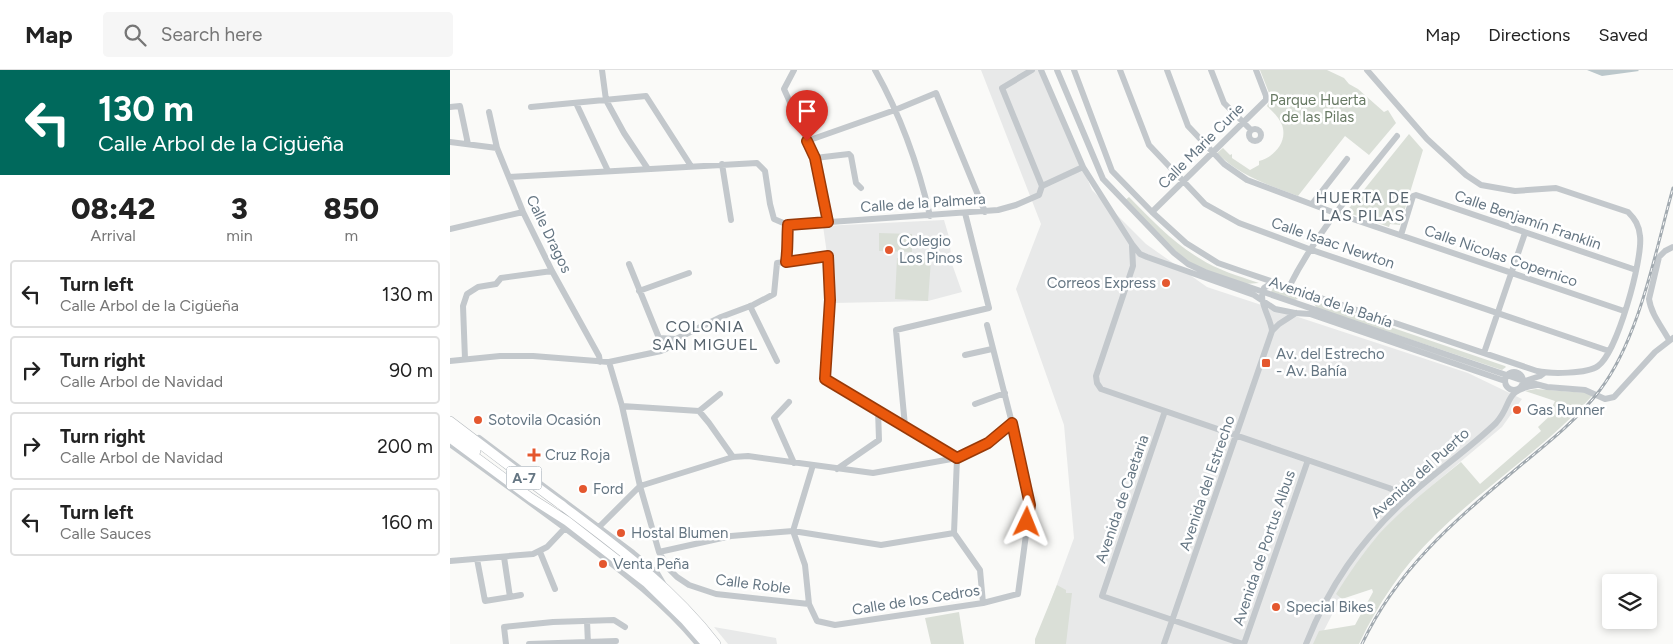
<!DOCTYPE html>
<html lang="en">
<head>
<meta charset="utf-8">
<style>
  body { margin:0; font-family:Figtree,sans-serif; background:#f6f6f6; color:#222; height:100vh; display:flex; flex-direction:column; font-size:19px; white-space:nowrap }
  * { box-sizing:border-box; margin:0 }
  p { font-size:16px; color:#767676 }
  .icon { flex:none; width:28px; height:28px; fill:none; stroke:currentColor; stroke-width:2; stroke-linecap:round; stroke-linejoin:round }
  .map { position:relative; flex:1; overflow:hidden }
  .panel { display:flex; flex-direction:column; background:#fff; width:450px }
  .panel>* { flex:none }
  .top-card { background:#00695c; color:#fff; overflow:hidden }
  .tools { position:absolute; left:1152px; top:504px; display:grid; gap:10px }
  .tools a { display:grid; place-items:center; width:55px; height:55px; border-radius:5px; background:#fff; box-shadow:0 2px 8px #0003; font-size:25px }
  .pin { position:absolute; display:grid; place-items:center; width:42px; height:42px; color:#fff; margin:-51px -21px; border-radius:50% 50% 50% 0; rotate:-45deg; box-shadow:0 0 5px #0007 }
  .pin .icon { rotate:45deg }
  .me { position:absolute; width:55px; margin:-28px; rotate:2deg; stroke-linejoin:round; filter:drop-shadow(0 0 4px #0008) }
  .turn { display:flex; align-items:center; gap:18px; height:105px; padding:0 15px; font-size:22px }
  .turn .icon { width:65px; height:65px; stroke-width:2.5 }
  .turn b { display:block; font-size:35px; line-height:42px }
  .eta { display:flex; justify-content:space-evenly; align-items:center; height:85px; text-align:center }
  .eta b { font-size:30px; font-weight:800; line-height:35px }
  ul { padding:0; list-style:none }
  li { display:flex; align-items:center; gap:15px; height:68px; margin:0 10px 8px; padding:0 5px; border:2px solid #e0e0e0; border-radius:5px }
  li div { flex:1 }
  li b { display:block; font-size:19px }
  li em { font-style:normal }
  header { display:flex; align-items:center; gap:30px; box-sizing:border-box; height:70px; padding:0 25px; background:#fff; border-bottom:1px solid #e0e0e0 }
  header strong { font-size:24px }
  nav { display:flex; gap:28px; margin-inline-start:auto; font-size:18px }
  .search { width:350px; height:45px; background:#f6f6f6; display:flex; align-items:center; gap:12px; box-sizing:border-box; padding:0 18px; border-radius:5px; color:#767676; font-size:19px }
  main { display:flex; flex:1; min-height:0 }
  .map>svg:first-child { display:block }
  .built { fill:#e8e9e9 }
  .green { fill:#dadfd7 }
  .water { fill:#bbc7cb }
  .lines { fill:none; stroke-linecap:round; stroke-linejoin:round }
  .highway-casing { stroke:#b4b9bd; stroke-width:10 }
  .minor { stroke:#c3c8cc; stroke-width:6 }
  .highway { stroke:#fff; stroke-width:9 }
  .rail-casing { stroke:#a2aab0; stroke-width:3 }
  .rail { stroke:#fff; stroke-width:1; stroke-dasharray:4; stroke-linecap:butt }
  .route-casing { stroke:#983908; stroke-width:12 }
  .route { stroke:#ea580c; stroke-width:9 }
  .poi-dot { fill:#e4572e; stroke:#fff; stroke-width:2 }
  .labels { text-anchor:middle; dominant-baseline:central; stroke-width:5; stroke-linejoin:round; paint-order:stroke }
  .shield { fill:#fff; stroke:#939fa8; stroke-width:1 }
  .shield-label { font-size:14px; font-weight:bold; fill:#657683 }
  .park-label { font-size:15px; fill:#687a64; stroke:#fff }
  .street-label { font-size:15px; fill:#657683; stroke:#fff }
  .poi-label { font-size:15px; fill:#657683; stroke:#fff; text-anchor:start }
  .neighbourhood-label { font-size:16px; letter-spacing:1px; fill:#57646e; stroke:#fff }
</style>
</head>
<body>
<header>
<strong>Map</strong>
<div class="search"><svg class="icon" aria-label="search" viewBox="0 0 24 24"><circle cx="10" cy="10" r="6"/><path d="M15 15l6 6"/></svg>Search here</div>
<nav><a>Map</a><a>Directions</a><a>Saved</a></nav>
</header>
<main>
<section class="panel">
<div class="top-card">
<div class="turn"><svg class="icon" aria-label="left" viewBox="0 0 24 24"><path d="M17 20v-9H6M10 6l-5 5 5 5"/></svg><div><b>130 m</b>Calle Arbol de la Cigüeña</div></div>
</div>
<div class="eta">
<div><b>08:42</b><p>Arrival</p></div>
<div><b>3</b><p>min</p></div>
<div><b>850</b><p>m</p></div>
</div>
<ul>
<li><svg class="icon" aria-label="left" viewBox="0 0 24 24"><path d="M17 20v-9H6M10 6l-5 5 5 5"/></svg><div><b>Turn left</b><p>Calle Arbol de la Cigüeña</p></div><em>130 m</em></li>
<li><svg class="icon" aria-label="right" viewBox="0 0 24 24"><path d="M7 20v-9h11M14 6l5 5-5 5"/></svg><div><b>Turn right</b><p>Calle Arbol de Navidad</p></div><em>90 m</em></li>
<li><svg class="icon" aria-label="right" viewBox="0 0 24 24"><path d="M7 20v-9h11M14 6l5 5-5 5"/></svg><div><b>Turn right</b><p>Calle Arbol de Navidad</p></div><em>200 m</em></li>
<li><svg class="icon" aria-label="left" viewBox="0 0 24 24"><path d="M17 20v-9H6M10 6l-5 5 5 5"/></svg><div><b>Turn left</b><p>Calle Sauces</p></div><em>160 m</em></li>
</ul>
</section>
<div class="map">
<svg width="1223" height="574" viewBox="0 0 1223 574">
  <rect width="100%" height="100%" fill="#fafaf8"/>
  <path class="built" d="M531,0H591L642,120L696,174L757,217L1018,303L1072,329L1052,357L960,434L906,498L867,574H585L624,468L614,355L566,219L591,154Z
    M494,150L499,167L502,194L512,222L478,231L384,233L373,156Z
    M264,557L326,568L327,574H278Z"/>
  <path class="green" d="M810,0H877L894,8L899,14L908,19L934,42L938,40L946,53L919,85L895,66L848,126C818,115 790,106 767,83L773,78L780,85L782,84V88L800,100L809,95V91C824,87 838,72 832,55C829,47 822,41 817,36L821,28Z
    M959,64L973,80L950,155L940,154L939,157L896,142Z
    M679,127C701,149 722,172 749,188C767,200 789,206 809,213L795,214L755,200L735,190L674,131Z
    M429,163L462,164V182L429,181Z
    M447,188L481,190L478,231L445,229Z
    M827,217C836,218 846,220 848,229L845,230L821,222L823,218Z
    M861,230L1055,296L1056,297L1052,300L867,238Z
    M1086,319L1137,323L1142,326C1095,378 1035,416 985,465C953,496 928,534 909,574H863L869,561L905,555L923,522L922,519L892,529L886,524C899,503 913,483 929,464C954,437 983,415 1011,392L1030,414L1091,361L1088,357L1105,341L1102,337L1105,331L1075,321Z
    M607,515L616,520V523H622L616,574H585V569Z
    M509,542L514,574H481L475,548Z"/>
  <path class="water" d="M1137,0H1188L1189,1L1152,6Z"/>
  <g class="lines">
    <g class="highway-casing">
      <path id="highway" d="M0,351C37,379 73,407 110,434C166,476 223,518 266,574
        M1,360L26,381
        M0,368L81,428L117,451L197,513L235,550L256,574"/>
    </g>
    <path class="minor" d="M152,0L156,30L174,63L198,99
      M344,0L334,19L365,88L378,152
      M425,0C451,46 468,94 480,146
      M582,0L552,18L592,116
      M607,0L653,109L724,183L738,194L755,202L1074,311L1097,317L1135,320L1155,329L1164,327L1205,282L1223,268
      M624,0L662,101L702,142L736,173L768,193L791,201L1087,301C1100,304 1137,304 1148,296C1167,283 1193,189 1190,166C1189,155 1185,149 1178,142L1106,118L1065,121L1031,115L1016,105L977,69L917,0
      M670,0L699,75L755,134L789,153L859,179L1159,281
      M717,0L738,56L774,94L797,110L885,143L1174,241
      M761,0L774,33L801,60
      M126,33L158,101
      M0,37L10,36L18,74
      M81,37L196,26L241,96
      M39,42L47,78L73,142L102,201L149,286L150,292
      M799 65a6 6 0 1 1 12 0a6 6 0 1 1-12 0Z
      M357,71L445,40L486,23L535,142
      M0,72L47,78
      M365,88L399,84L401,86L406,113L411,118
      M272,94L281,150
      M633,97L682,174L690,184L697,187L804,225L825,239L845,243L860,244L1055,311
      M59,107L307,93L315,101L320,134L324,149L338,155L548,140L566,135L589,125L592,116L633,97L591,0
      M862,134L897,89
      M702,142L816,30V26L806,0
      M0,159L73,142
      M951,165L963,126L966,125L1186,200
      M682,176L683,196L646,306L647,313L651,319L939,418L952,424L957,428
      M336,191C338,179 337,168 338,155
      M179,194L209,268
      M839,217C867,161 908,115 947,66
      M189,221L239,203
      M300,236L327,291
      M822,261C821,248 807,230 814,218L823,212
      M1219,270C1212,257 1201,244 1199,229L1209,187L1215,181L1223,177
      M211,281L209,268L226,269
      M1034,283L1075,163
      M515,285L542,279
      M15,289L13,236L17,224L28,217L46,214L51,208L102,201
      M0,291L50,286H83L159,292L211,281L216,279L226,269L271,247L303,235L324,224L327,193L378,186L381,230L375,309L507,388
      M159,292L172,336L190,416L209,482L218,498L227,507L239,515L266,524L359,534
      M1055 311a9 9 0 1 1 18 0a9 9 0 1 1-18 0Z
      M1075,311L1090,306L1094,303
      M339,332L324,348L344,393
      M525,334L555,323
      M172,336L249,341L259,353L283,387
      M249,341L270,324
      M715,341L652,526L793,574
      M455,356L446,260L539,238L515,143
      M29,368L183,483L207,503L214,515
      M0,374L115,458
      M507,388L504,463L530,500L533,533
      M387,399L429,370L428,340
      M149,457L190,416L283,387L298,386L423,403L507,388L538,373L562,353
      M343,461L355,495L359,534L367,551L385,555L533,533L568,524L580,435L562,353L537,255
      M343,461L363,395
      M90,482L105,519
      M209,482L281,466L343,461L431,475L504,463
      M27,489L35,531L60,527L54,487
      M0,491L83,484L97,477L115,458C162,494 210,528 248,574
      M60,527L71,525
      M137,551L138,574
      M56,574L54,557L103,552L164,550L175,557
      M79,574L166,571
      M714,574L822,261L829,254L846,243
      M794,574L858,390
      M856,574C879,516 910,471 956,429C985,402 1018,380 1046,353C1064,333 1052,320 1087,315"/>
    <use href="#highway" class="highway"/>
    <g class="rail-casing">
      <path id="rail" d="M912,574C948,497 1007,449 1071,395C1099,372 1128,349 1150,320C1190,267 1205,182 1223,118"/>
    </g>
    <use href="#rail" class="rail"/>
  </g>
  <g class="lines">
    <g class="route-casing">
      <path id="route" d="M357,71L365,88L378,152L338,155C337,168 338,179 336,192L378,186L380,230L375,309L507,388L538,373L562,353L580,435L577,452"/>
    </g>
    <use href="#route" class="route"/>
  </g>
  <g class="poi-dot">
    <circle cx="439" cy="180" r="5"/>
    <circle cx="716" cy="213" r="5"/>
    <rect x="811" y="288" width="10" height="10" rx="2.5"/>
    <circle cx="1067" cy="340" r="5"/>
    <circle cx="28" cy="350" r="5"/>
    <path d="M81.5 377.5h5v5h5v5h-5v5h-5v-5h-5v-5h5z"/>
    <circle cx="133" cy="419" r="5"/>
    <circle cx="171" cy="463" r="5"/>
    <circle cx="153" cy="494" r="5"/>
    <circle cx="826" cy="537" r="5"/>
  </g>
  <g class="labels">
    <rect class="shield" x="56.5" y="396.5" width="35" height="23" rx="4"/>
    <g class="shield-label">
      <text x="74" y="408">A-7</text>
    </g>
    <g class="park-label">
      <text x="868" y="30">Parque Huerta<tspan x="868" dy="17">de las Pilas</tspan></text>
    </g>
    <g class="street-label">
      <text transform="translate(751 76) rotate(-45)">Calle Marie Curie</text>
      <text transform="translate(473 133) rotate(-4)">Calle de la Palmera</text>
      <text transform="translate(1078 150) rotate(19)">Calle Benjamín Franklin</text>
      <text transform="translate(99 164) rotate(64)">Calle Dragos</text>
      <text transform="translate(883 173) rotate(19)">Calle Isaac Newton</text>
      <text transform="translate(1051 186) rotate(19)">Calle Nicolas Copernico</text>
      <text transform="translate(881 232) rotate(19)">Avenida de la Bahía</text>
      <text transform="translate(970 403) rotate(-42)">Avenida del Puerto</text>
      <text transform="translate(757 413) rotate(-71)">Avenida del Estrecho</text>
      <text transform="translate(672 429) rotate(-71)">Avenida de Caetaria</text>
      <text transform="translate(814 478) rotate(-71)">Avenida de Portus Albus</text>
      <text transform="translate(303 514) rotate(7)">Calle Roble</text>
      <text transform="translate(466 530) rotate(-9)">Calle de los Cedros</text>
    </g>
    <g class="poi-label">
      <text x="449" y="171">Colegio<tspan x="449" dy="17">Los Pinos</tspan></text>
      <text x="706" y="213" text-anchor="end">Correos Express</text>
      <text x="826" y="284">Av. del Estrecho<tspan x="826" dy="17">- Av. Bahía</tspan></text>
      <text x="1077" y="340">Gas Runner</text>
      <text x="38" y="350">Sotovila Ocasión</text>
      <text x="95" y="385">Cruz Roja</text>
      <text x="143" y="419">Ford</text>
      <text x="181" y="463">Hostal Blumen</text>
      <text x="163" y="494">Venta Peña</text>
      <text x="836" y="537">Special Bikes</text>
    </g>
    <g class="neighbourhood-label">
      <text x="913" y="127">HUERTA DE<tspan x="913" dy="18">LAS PILAS</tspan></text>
      <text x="255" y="256">COLONIA<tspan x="255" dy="18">SAN MIGUEL</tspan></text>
    </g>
  </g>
</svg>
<div class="tools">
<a><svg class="icon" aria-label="layers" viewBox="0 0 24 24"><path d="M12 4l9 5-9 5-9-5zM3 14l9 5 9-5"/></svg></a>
</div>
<div class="pin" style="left:357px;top:71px;background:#d93025"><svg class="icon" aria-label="arrive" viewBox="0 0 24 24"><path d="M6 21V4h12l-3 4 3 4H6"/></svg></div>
<svg class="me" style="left:577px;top:452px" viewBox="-20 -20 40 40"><path d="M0-17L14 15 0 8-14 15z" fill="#ea580c" stroke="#fff" stroke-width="4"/></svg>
</div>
</main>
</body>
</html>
